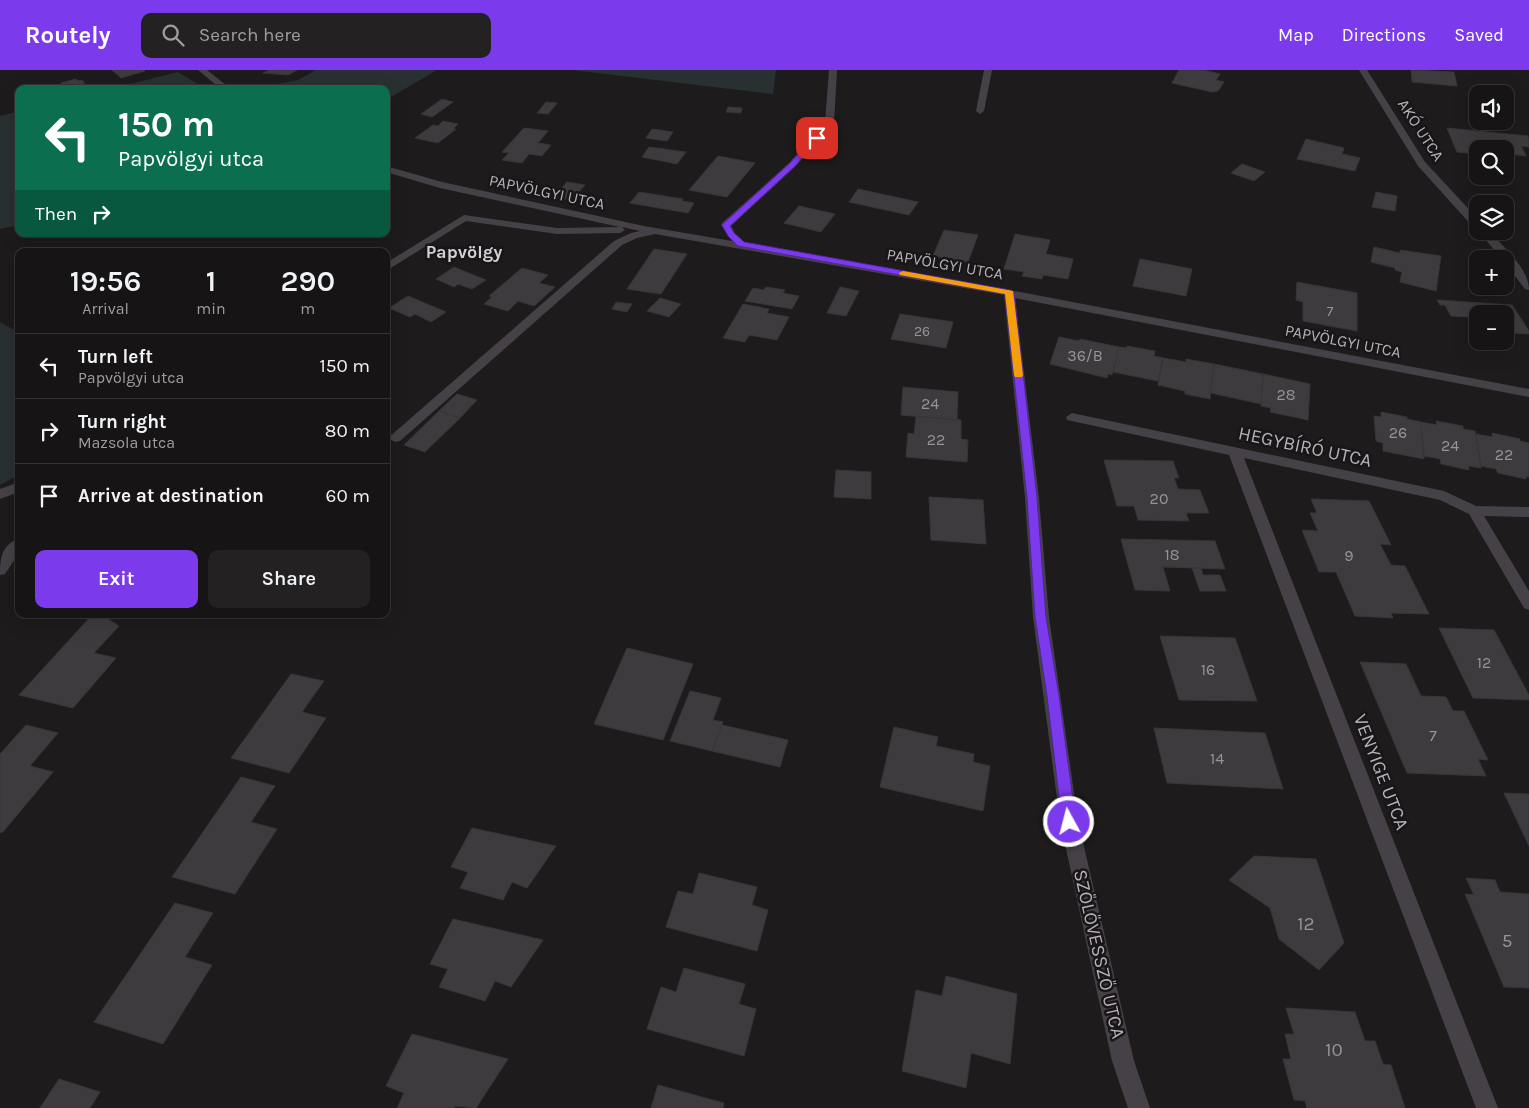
<!DOCTYPE html>
<html lang="en">
<head>
<meta charset="utf-8">
<style>
  body { margin:0; font-family:Karla,sans-serif; background:#232122; color:#f1f3f6; height:100vh; display:flex; flex-direction:column; font-size:19px; white-space:nowrap }
  * { box-sizing:border-box; margin:0 }
  p { font-size:16px; color:#9e9ea0 }
  .icon { flex:none; width:28px; height:28px; fill:none; stroke:currentColor; stroke-width:2; stroke-linecap:round; stroke-linejoin:round }
  .map { position:relative; flex:1; overflow:hidden }
  .side { position:absolute; left:15px; top:178px; width:375px; height:370px; display:flex; flex-direction:column; background:#161415; border-radius:10px; box-shadow:0 5px 20px #0002,0 0 0 1px #353334 }
  .side>* { flex:none }
  .banner { position:absolute; left:15px; top:15px; width:375px; height:152px; border-radius:10px; box-shadow:0 5px 20px #0002,0 0 0 1px #353334; background:#0b6e4f; color:#fff; overflow:hidden }
  .tools { position:absolute; left:1469px; top:15px; display:grid; gap:10px }
  .tools a { display:grid; place-items:center; width:45px; height:45px; border-radius:10px; background:#161415; box-shadow:0 5px 20px #0002,0 0 0 1px #353334; font-size:25px }
  .pin { position:absolute; display:grid; place-items:center; width:42px; height:42px; color:#fff; margin:-21px; border-radius:10px; box-shadow:0 2px 8px #0006 }
  .me { position:absolute; width:55px; margin:-28px; rotate:353deg; stroke-linejoin:round; filter:drop-shadow(0 0 4px #0008) }
  .turn { display:flex; align-items:center; gap:18px; height:105px; padding:0 20px; font-size:22px }
  .turn .icon { width:65px; height:65px; stroke-width:2.5 }
  .turn b { display:block; font-size:35px; line-height:42px }
  .then { display:flex; align-items:center; height:48px; padding:0 20px; background:#0003; gap:10px; font-size:19px }
  .eta { display:flex; justify-content:space-evenly; align-items:center; height:85px; text-align:center }
  .eta b { font-size:30px; font-weight:600; line-height:35px }
  .action { display:flex; gap:10px; margin-top:auto; padding:10px 20px }
  .action a { flex:1; height:58px; border-radius:10px; background:#7c3aed; color:#fff; font-size:20px; font-weight:600; line-height:58px; text-align:center }
  .action a+a { background:#232122; color:#f1f3f6 }
  ul { padding:0; list-style:none }
  li { display:flex; align-items:center; gap:15px; height:65px; padding:0 20px; border-top:1px solid #353334 }
  li div { flex:1 }
  li b { display:block; font-size:19px }
  li em { font-style:normal }
  header { display:flex; align-items:center; gap:30px; box-sizing:border-box; height:70px; padding:0 25px; background:#7c3aed; color:#fff }
  header strong { font-size:24px }
  nav { display:flex; gap:28px; margin-inline-start:auto; font-size:18px }
  .search { width:350px; height:45px; background:#232122; display:flex; align-items:center; gap:12px; box-sizing:border-box; padding:0 18px; border-radius:10px; color:#9e9ea0; font-size:19px }
  .map>svg:first-child { display:block }
  .green { fill:#293031 }
  .building { fill:#3e3b3e; stroke:#383538 }
  .lines { fill:none; stroke-linecap:round; stroke-linejoin:round }
  .minor { fill:#464146; fill-rule:evenodd }
  .route { fill:#7c3aed; stroke:#51269a }
  .slow { fill:#f59e0b }
  .labels { text-anchor:middle; dominant-baseline:central; stroke-width:5; stroke-linejoin:round; paint-order:stroke }
  .far-number-label { font-size:14px; fill:#9a929b }
  .far-street-label { font-size:16px; fill:#b8afba; stroke:#181617 }
  .number-label { font-size:16px; fill:#9a929b }
  .far-quarter-label { font-size:18px; font-weight:bold; fill:#d6cfd7; stroke:#181617 }
  .street-label { font-size:19px; fill:#b8afba; stroke:#181617 }
  .near-number-label { font-size:19px; fill:#9a929b }
</style>
</head>
<body>
<header>
<strong>Routely</strong>
<div class="search"><svg class="icon" aria-label="search" viewBox="0 0 24 24"><circle cx="10" cy="10" r="6"/><path d="M15 15l6 6"/></svg>Search here</div>
<nav><a>Map</a><a>Directions</a><a>Saved</a></nav>
</header>
<div class="map">
<svg width="1529" height="1038" viewBox="0 0 1529 1038">
  <rect width="100%" height="100%" fill="#1d1b1c"/>
  <path class="green" d="M316,0H437L386,30V19H252L298,10Z
    M572,0H776L773,24Z
    M178,2L206,19H110Z
    M19,41V155L0,159V46Z
    M0,252L19,263V405L0,415Z"/>
  <path class="building" d="M112,0H144L145,1L121,8Z
    M269,0H297L288,5L263,3Z
    M1179,0H1203L1220,4L1216,10L1224,12L1218,21L1212,22L1172,13Z
    M1411,0L1454,2L1457,16L1412,12Z
    M76,9L78,11L82,10L87,17L65,19L61,13Z
    M442,29L453,32L432,47L421,44Z
    M546,32L557,33L548,44L537,43Z
    M728,37L742,38L741,43L726,42Z
    M443,51L458,54L453,59H456L438,73L415,68L433,55L438,56Z
    M524,58L548,61L538,73L551,75L542,86L529,84L522,93L502,90L509,83L502,82Z
    M1447,58L1528,66L1529,77L1521,76L1526,86L1509,84L1511,87H1505V79H1478V84L1457,82Z
    M652,59L673,62L667,71L646,68Z
    M1306,69L1344,78L1342,84L1360,88L1355,101L1297,89Z
    M649,77L686,82L677,94L642,87Z
    M718,86L755,93L727,127L689,120Z
    M1242,94L1265,102L1254,111L1231,103Z
    M567,112L585,115L572,130L554,127Z
    M858,119L918,132L909,145L849,132Z
    M639,122L683,129L682,131L694,133L688,143L630,133Z
    M1376,122L1397,126L1395,141L1372,137Z
    M799,136L835,144L821,162L784,153Z
    M944,160L978,165L968,192L933,186Z
    M1015,164L1050,170L1046,184L1073,189L1068,209L1043,205L1042,209L1022,206L1024,202L1004,199Z
    M1374,177L1400,183V180L1441,186L1436,221L1400,212L1402,202L1395,200V198L1371,192Z
    M654,179L687,184L661,224L627,219Z
    M1140,189L1192,199L1186,226L1133,216Z
    M454,197L486,210L472,219L458,214L454,217L436,209Z
    M522,198L548,205L539,213L555,217L534,236L518,231L508,241L484,234L492,227L489,226Z
    M1297,212L1357,223V261L1303,251V232L1296,230Z
    M766,217L785,220L783,223L799,226L792,239L745,231L753,218L764,220Z
    M840,217L859,221L846,246L827,243Z
    M408,226L446,242L431,252L415,244L410,247L389,238Z
    M660,228L681,234L669,247L647,241Z
    M1437,230L1512,235L1529,261V264L1505,263V244H1478V255L1473,247L1451,246L1445,235H1440Z
    M616,232L632,234L627,242L612,239Z
    M743,234L769,239L767,243L789,247L777,270L749,265L745,272L723,268Z
    M900,244L953,252L946,278L891,269Z
    M1059,267L1079,271L1080,269L1119,277L1112,305L1108,304L1107,308L1050,294Z
    M1127,276L1155,281L1154,286L1163,288L1158,311L1113,302L1119,277L1126,278Z
    M1163,288L1186,292V289L1214,294L1210,329L1185,324V321L1158,315Z
    M1214,294L1263,304L1261,334L1211,323Z
    M1263,304L1310,314L1308,350L1270,342L1271,338L1261,336Z
    M903,317L958,322L957,350L901,345Z
    M457,324L477,330L460,348L439,341Z
    M439,341L460,348L425,382L404,375Z
    M1381,342L1407,347V349L1421,352L1424,389L1383,381V373L1376,371L1374,346L1381,347Z
    M916,346L961,350V369L968,370L967,392L906,387L908,363L914,364Z
    M1436,351L1463,356V359L1475,361L1481,398L1468,396L1469,400L1441,394L1440,389L1424,386L1421,352L1437,355Z
    M1492,363L1520,369V371L1529,373V407L1526,406V409L1498,403L1496,399L1481,396L1476,364L1493,367Z
    M1104,390L1173,391L1179,408H1174L1178,419L1200,420L1209,443H1186L1189,451L1138,450L1134,436H1117Z
    M836,400L871,402V429L834,427Z
    M929,427L983,430L986,474L931,470Z
    M1311,429L1369,431L1391,475L1380,474L1391,495L1405,496L1429,544L1391,543L1393,548L1355,546L1336,502H1319L1302,460L1318,461L1310,443H1317Z
    M1121,469L1215,471L1225,499L1163,497L1170,521L1135,520Z
    M1192,498H1201L1203,505H1220L1226,521H1200Z
    M93,544H100L119,556L94,583L116,588L73,638L19,625Z
    M1439,558L1494,560L1529,625V630L1473,628Z
    M1160,566L1235,568L1257,631L1179,630Z
    M627,578L693,594L663,670L594,654Z
    M1360,592L1406,594L1421,626L1446,627L1453,641H1464L1488,690L1478,689L1486,706L1407,703Z
    M291,604L324,611L302,642L326,648L289,703L231,688Z
    M690,621L721,628L713,650L723,652L712,681L670,671Z
    M26,655L58,663L30,696L53,702L2,763L0,762V684Z
    M722,655L788,670L780,697L712,681Z
    M894,657L938,667L936,676L974,684L973,692L990,696L983,741L880,717Z
    M1154,658L1265,663L1283,719L1167,713Z
    M241,707L275,716L251,752L277,759L235,824L172,807Z
    M1504,723L1529,724V776Z
    M472,758L556,776L527,818L512,812L503,830L460,818L468,802L451,797Z
    M1254,786L1316,789L1344,873L1319,900L1279,869L1270,838L1229,810Z
    M699,803L757,817L752,835L768,840L757,881L666,857L678,821L693,824Z
    M1466,808L1495,810L1500,822L1529,824V918L1504,917L1465,824L1474,825Z
    M175,833L213,843L185,887L212,895L163,974L94,952Z
    M453,849L543,870L511,917L495,911L485,931L439,917L448,899L430,894Z
    M684,898L745,914L739,934L756,939L744,986L647,959L661,917L676,922Z
    M946,906L1017,924L1010,994L971,983L966,1018L902,1001L916,920L942,926Z
    M1286,938L1355,942L1365,971H1375L1383,994L1391,995L1405,1038H1307L1305,1031L1294,1030L1283,989H1291L1285,964H1294Z
    M412,964L508,989L476,1038L455,1036L454,1038H397L404,1023L386,1016Z
    M59,1009L100,1022L90,1038H40Z
    M658,1015L724,1033L723,1038H651Z"/>
  <g class="lines">
    <path class="minor" d="M198,0H207L231,19H221Z
      M829,0H837L834,54L795,97L731,156L735,163L746,174L1009,220L1529,319V327L1015,228L1039,428L1049,547L1078,751L1134,991L1150,1038H1128L1112,991L1060,751L1033,547L1025,428L1004,225L655,164L637,168L622,175L400,371L395,372L388,368L614,171L631,163L640,161L622,157L625,160L620,163L557,164L466,151L386,201V193L464,145L557,158L620,157L440,118L386,102V96L442,112L644,156L732,171L721,155L722,153L789,93L825,53Z
      M984,0H992L984,41L980,44L976,41Z
      M1359,0H1367L1425,92L1478,149V159L1474,158L1418,96Z
      M1478,161H1489C1503,177 1529,198 1529,220L1525,219L1505,193V189H1502Z
      M1072,343L1444,421L1476,436L1529,437V447L1484,446L1529,521V540L1524,538L1469,444L1440,430L1244,388L1498,1038H1476L1229,385L1067,350L1066,347Z
      M19,412V422L0,429V419Z
      M19,469V483L5,504L0,505C0,490 1,474 19,469Z"/>
  </g>
  <path class="route" d="M814,66L820,68L795,96L730,156L734,163L744,172L1010,220L1014,222L1037,428L1046,547L1059,626L1076,752L1074,756L1069,758L1064,756L1062,752L1047,626L1035,547L1027,428L1005,224L738,176L728,166L722,155L723,154L790,93Z"/>
  <path class="slow" d="M903,201L1013,221L1023,305L1022,307H1015L1014,305L1005,224L900,205L899,203Z"/>
  <g class="labels">
    <g class="far-number-label">
      <text x="1330" y="241">7</text>
      <text x="922" y="261">26</text>
    </g>
    <g class="far-street-label">
      <text transform="translate(1421 60) rotate(57)">AKÓ UTCA</text>
      <text transform="translate(547 122) rotate(12)">PAPVÖLGYI UTCA</text>
      <text transform="translate(945 194) rotate(10)">PAPVÖLGYI UTCA</text>
      <text transform="translate(1343 271) rotate(11)">PAPVÖLGYI UTCA</text>
    </g>
    <g class="number-label">
      <text x="1085" y="285">36/B</text>
      <text x="1286" y="324">28</text>
      <text x="930" y="333">24</text>
      <text x="1398" y="362">26</text>
      <text x="936" y="369">22</text>
      <text x="1450" y="375">24</text>
      <text x="1504" y="384">22</text>
      <text x="1159" y="428">20</text>
      <text x="1172" y="484">18</text>
      <text x="1349" y="485">9</text>
      <text x="1484" y="592">12</text>
      <text x="1208" y="599">16</text>
      <text x="1433" y="665">7</text>
      <text x="1217" y="688">14</text>
    </g>
    <g class="far-quarter-label">
      <text x="464" y="182">Papvölgy</text>
    </g>
    <g class="street-label">
      <text transform="translate(1305 377) rotate(12)">HEGYBÍRÓ UTCA</text>
      <text transform="translate(1381 702) rotate(69)">VENYIGE UTCA</text>
      <text transform="translate(1099 884) rotate(77)">SZŐLŐVESSZŐ UTCA</text>
    </g>
    <g class="near-number-label">
      <text x="1306" y="854">12</text>
      <text x="1507" y="871">5</text>
      <text x="1334" y="980">10</text>
    </g>
  </g>
</svg>
<div class="tools">
<a><svg class="icon" aria-label="sound" viewBox="0 0 24 24"><path d="M4 9h4l5-4v14l-5-4H4zM17 9q2 3 0 6"/></svg></a>
<a><svg class="icon" aria-label="search" viewBox="0 0 24 24"><circle cx="10" cy="10" r="6"/><path d="M15 15l6 6"/></svg></a>
<a><svg class="icon" aria-label="layers" viewBox="0 0 24 24"><path d="M12 4l9 5-9 5-9-5zM3 14l9 5 9-5"/></svg></a>
<a>+</a>
<a>−</a>
</div>
<div class="pin" style="left:817px;top:68px;background:#d93025"><svg class="icon" aria-label="arrive" viewBox="0 0 24 24"><path d="M6 21V4h12l-3 4 3 4H6"/></svg></div>
<svg class="me" style="left:1069px;top:752px" viewBox="-20 -20 40 40"><circle r="17" fill="#7c3aed" stroke="#fff" stroke-width="3"/><path d="M0-11L8 9 0 5-8 9z" fill="#fff"/></svg>
<div class="banner">
<div class="turn"><svg class="icon" aria-label="left" viewBox="0 0 24 24"><path d="M17 20v-9H6M10 6l-5 5 5 5"/></svg><div><b>150 m</b>Papvölgyi utca</div></div>
<div class="then">Then<svg class="icon" aria-label="right" viewBox="0 0 24 24"><path d="M7 20v-9h11M14 6l5 5-5 5"/></svg></div>
</div>
<section class="side">
<div class="eta">
<div><b>19:56</b><p>Arrival</p></div>
<div><b>1</b><p>min</p></div>
<div><b>290</b><p>m</p></div>
</div>
<ul>
<li><svg class="icon" aria-label="left" viewBox="0 0 24 24"><path d="M17 20v-9H6M10 6l-5 5 5 5"/></svg><div><b>Turn left</b><p>Papvölgyi utca</p></div><em>150 m</em></li>
<li><svg class="icon" aria-label="right" viewBox="0 0 24 24"><path d="M7 20v-9h11M14 6l5 5-5 5"/></svg><div><b>Turn right</b><p>Mazsola utca</p></div><em>80 m</em></li>
<li><svg class="icon" aria-label="arrive" viewBox="0 0 24 24"><path d="M6 21V4h12l-3 4 3 4H6"/></svg><div><b>Arrive at destination</b></div><em>60 m</em></li>
</ul>
<div class="action"><a>Exit</a><a>Share</a></div>
</section>
</div>
</body>
</html>
